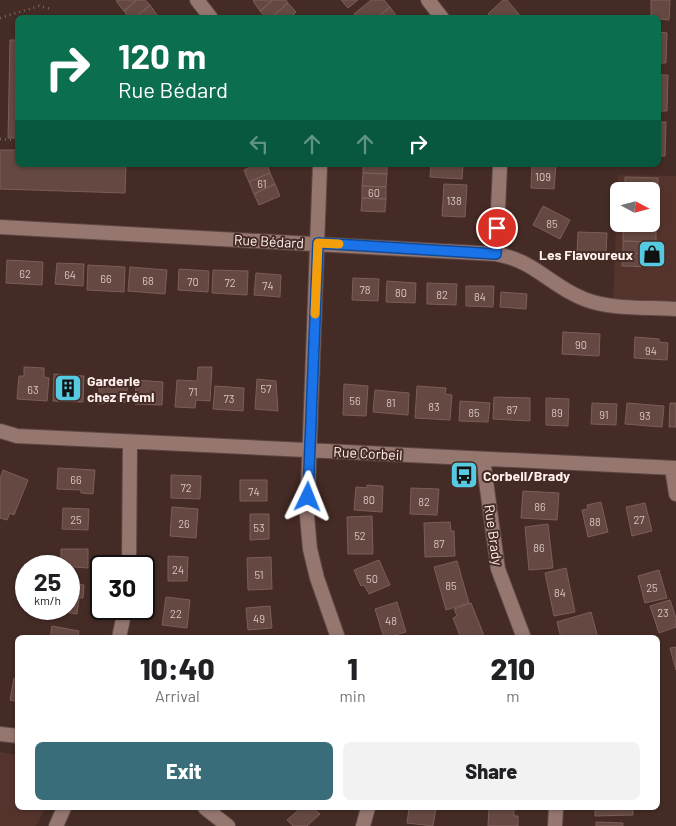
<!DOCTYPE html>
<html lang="en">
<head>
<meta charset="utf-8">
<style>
  body { margin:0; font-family:Barlow,sans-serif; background:#f2f2f2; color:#202124; height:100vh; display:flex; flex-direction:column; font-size:19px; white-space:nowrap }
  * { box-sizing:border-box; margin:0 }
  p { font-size:16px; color:#757577 }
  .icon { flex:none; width:28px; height:28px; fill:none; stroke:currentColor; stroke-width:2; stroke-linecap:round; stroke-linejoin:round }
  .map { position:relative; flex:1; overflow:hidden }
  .drawer { position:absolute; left:15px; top:635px; width:645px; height:175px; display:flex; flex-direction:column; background:#fff; border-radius:8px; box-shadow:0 1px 4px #0004 }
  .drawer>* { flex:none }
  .top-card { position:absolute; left:15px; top:15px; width:646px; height:152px; border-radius:8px; box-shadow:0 1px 4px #0004; background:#0b6e4f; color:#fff; overflow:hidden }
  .needle { width:32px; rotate:97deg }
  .tools { position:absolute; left:610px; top:182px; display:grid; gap:10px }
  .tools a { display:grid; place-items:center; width:50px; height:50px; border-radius:8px; background:#fff; box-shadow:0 1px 4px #0004; font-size:25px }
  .speed { position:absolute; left:15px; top:555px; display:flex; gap:10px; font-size:25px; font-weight:700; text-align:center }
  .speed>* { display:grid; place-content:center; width:65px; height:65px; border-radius:50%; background:#fff; box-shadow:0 1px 4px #0004; line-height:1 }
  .speed small { font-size:12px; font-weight:400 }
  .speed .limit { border:2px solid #111; border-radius:8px; background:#fff; color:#111 }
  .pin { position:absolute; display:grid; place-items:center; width:42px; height:42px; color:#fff; margin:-21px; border:2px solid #fff; border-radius:50%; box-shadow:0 1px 5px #0007 }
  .me { position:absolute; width:55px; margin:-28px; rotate:2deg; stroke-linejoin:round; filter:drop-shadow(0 0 4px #0008) }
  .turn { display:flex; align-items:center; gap:18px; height:105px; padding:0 20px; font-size:22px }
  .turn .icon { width:65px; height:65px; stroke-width:2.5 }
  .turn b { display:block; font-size:35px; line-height:42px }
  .lanes { display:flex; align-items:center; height:48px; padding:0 20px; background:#0003; justify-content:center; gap:25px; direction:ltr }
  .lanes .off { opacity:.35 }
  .eta { display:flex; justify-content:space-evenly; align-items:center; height:85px; text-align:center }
  .eta b { font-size:30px; font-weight:800; line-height:35px }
  .action { display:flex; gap:10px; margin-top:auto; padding:10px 20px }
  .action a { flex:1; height:58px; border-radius:8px; background:#386d79; color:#fff; font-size:20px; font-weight:800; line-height:58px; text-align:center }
  .action a+a { background:#f2f2f2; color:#202124 }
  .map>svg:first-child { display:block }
  .built { fill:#54332c; fill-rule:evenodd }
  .building { fill:#654842; stroke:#7b5e57 }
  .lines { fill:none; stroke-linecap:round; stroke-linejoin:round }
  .minor-casing { stroke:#5d4844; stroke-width:16 }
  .path { stroke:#7e6762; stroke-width:2.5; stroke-dasharray:1 4; stroke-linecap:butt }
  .minor { stroke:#967770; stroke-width:14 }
  .route-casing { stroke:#114b97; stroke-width:12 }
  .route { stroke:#1a73e8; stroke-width:9 }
  .slow { stroke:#f59e0b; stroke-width:9 }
  .labels { text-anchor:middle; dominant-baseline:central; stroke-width:4; stroke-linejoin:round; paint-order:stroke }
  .number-label { font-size:11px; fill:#d8c6c2 }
  .street-label { font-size:14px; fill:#fff0ed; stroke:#452b25 }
  .poi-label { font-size:14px; font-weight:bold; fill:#fff0ed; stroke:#452b25; text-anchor:start }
</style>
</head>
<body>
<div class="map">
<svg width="676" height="826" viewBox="0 0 676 826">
  <rect width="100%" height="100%" fill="#452b25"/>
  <path class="built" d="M618,175L676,176V309L613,305ZM619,191H651V224H619Z
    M0,752L17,755L18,808H45L36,826H0Z"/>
  <path class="building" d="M117,0H137L124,11L116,1Z
    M137,0H145L150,5L135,18H129L124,11Z
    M254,0H273L260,11L253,1Z
    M273,0H286L288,3L271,18H266L260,11Z
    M341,0H358L348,8Z
    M371,0H384L390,7L377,18H357L354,14Z
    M503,0H507L522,18H491L488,14Z
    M651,0H670L669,20L651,18Z
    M288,3L296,12L290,18H271Z
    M150,5L157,15L154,18H135Z
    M390,7L398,18H377Z
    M659,32L667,33L666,63H659Z
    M10,40H18V165H126L125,193L0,189V150H16L17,138H8Z
    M659,75H668L667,111H659Z
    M659,122H666L665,156H659Z
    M256,165H267L270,173L249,182L244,170Z
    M363,165H387V174L363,173Z
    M431,165H463L462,179L430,177Z
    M532,165H556L554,189L531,188Z
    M270,173L275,184L254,194L249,182Z
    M363,173L387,174L386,187L362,186Z
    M625,177L658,178V191L625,190Z
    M275,184L280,196L259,205L254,194Z
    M444,184L467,185L465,217L442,216Z
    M362,186L386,187V199L362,198Z
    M625,190L658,191L657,204H651V191Z
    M362,198L386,199L385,212L361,211Z
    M651,204H657V216H651Z
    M543,206L570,220L560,239L533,225Z
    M651,216H657L656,229L623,228L624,224H651Z
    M623,228L656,229V242L623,241Z
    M578,232L607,233L606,254L577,253Z
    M623,241L656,242L655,254L623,253Z
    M623,253L655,254V267L622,266Z
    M7,260L43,262L42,285L6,283Z
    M57,263L84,264L83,286L55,284Z
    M88,265L125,267L124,292L87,290Z
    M130,267L167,270L165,294L128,291Z
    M179,269L209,271L208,292L178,290Z
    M213,270L248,271L247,295L212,293Z
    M256,273L281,275L280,297L254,295Z
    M353,278L379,279L378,301L352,300Z
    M387,281L416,283L415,303L386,302Z
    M427,283L457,284L456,305L427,304Z
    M466,286H494L493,307L466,306Z
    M501,292L527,294L526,309L500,307Z
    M563,332L600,334L599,356L562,354Z
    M635,337L659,339V342L668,343L667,360L634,358Z
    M24,367L44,368V377L49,378L47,401L17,399L19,376H24Z
    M198,367H212L210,401L196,400L195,408L175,407L177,380L197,381Z
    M54,374L84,376L83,402L53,401Z
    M100,378L128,380L126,402L98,404Z
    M257,379L276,381L278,411L255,409Z
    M136,380L163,382L162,405L135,404Z
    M344,384L368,386L366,416L343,415Z
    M215,386L244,388L243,411L213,409Z
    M417,386L446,388L445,394L452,395L450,420L415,418Z
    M375,390L409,393L408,415L373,412Z
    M494,397L530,398V421L493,419Z
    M546,398L569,399L568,426L546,425Z
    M460,401L490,403L488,422L459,421Z
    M592,403L617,404L616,425L591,424Z
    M627,403L664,406L662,427L625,424Z
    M670,403H676V427H669Z
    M58,468L95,470L93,494L81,493V490L57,489Z
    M3,470L28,480L14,515L10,513L7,520L0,518V479Z
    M171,475L201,476L200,499L171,498Z
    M240,480H267V501H240Z
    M367,485L383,486L382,512L354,510L356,487L367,488Z
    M411,488L439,489L437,515L410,514Z
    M523,491L559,493L557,520L521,518Z
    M601,502L608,532L588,537L582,510L588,509L587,505Z
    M645,503L652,531L632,536L626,507Z
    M172,507L198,509L196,538L170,536Z
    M63,508L89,509L88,530L62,529Z
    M250,514H269V539L250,540Z
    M372,516L373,554H348L347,517Z
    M450,522L451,531H454L455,556L425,557L424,523Z
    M548,524L553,568L529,570L525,527Z
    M61,549H88V568L61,566Z
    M168,556L188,557L187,581H168Z
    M271,557L272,589L248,590L247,558Z
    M379,560L390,585L369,594L364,585L361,586L354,570Z
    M457,561L469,603L446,610L434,567Z
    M566,568L575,612L554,616L545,573Z
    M659,570L667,598L645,603L638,576Z
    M69,583L84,585L83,598H79L77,614L59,611V609H69Z
    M166,597L190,600L187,628L162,625Z
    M670,600L676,618V627L659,633L650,606Z
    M397,602L406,632L384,638L375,609Z
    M471,603L485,638H461L453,618L457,616L454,609Z
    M270,606L272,628L248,630L246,608Z
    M591,612L598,638H561L557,622Z
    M52,626L79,631L78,638H50Z
    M676,647V670L670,648Z
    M14,678L18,679V702L10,700Z
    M301,808H313L320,814L307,826H293L287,820Z
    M409,808H436L433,826L407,823Z
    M489,808H514V816H518V826H488Z
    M595,808H633V815L595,816Z
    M596,822L623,823V826H596Z"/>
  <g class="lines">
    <g class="minor-casing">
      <path id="minor" d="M197,0L211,18
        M428,0L442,18
        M320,165L307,516L310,549L317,578L338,638
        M0,227L496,254C536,261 550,286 584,299C611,310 647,307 676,309
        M496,254L500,165
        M0,431L17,436L676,468
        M483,459L498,569L524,638
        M672,468L676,494
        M129,566L130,442
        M119,638L125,609
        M0,734L18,736
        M205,808L228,826
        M56,826L64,808
        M363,826L368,808
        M555,826L556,808"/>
    </g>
    <path class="path" d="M0,18L39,6L51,9
      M0,139L13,140"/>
    <use href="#minor" class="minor"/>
  </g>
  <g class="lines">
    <g class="route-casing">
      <path id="route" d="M308,497L318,243L496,254L497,228"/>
    </g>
    <use href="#route" class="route"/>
    <path class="slow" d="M315,314L318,243L339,244"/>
  </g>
  <defs>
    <g id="shop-square" transform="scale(1.4375)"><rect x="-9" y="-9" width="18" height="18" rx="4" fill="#55cae0" stroke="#452b25"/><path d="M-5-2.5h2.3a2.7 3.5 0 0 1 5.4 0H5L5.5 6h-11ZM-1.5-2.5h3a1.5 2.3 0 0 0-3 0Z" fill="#111"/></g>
    <g id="building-square" transform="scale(1.4375)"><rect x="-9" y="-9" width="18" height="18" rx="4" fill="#55cae0" stroke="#452b25"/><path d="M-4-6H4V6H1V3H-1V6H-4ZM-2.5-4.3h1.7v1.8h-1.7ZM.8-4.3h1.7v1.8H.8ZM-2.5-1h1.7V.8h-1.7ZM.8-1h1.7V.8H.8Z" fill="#111"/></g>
    <g id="bus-square" transform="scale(1.4375)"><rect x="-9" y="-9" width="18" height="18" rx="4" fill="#55cae0" stroke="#452b25"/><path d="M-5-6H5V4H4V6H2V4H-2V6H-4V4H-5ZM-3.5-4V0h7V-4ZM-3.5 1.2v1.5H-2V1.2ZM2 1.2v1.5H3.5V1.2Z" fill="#111"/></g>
  </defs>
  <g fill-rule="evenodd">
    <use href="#shop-square" x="652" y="254"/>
    <use href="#building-square" x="68" y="388"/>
    <use href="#bus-square" x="464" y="475"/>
  </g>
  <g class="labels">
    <g class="number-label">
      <text x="543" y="176">109</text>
      <text x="262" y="183">61</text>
      <text x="374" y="192">60</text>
      <text x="454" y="200">138</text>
      <text x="552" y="223">85</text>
      <text x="25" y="273">62</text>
      <text x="70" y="274">64</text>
      <text x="106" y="278">66</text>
      <text x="148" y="280">68</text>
      <text x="193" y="281">70</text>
      <text x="230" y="282">72</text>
      <text x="268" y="285">74</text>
      <text x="365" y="289">78</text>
      <text x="401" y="292">80</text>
      <text x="442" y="294">82</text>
      <text x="480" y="296">84</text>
      <text x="581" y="344">90</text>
      <text x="651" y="350">94</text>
      <text x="266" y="388">57</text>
      <text x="33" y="389">63</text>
      <text x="193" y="391">71</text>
      <text x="229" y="398">73</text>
      <text x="355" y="400">56</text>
      <text x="391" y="402">81</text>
      <text x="434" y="406">83</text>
      <text x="512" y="409">87</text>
      <text x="474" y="412">85</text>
      <text x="557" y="412">89</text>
      <text x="604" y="414">91</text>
      <text x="645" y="415">93</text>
      <text x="76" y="479">66</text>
      <text x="186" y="487">72</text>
      <text x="254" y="491">74</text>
      <text x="369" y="499">80</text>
      <text x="424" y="501">82</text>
      <text x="540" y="506">86</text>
      <text x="76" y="519">25</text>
      <text x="639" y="519">27</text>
      <text x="595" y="521">88</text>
      <text x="184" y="523">26</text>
      <text x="259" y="527">53</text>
      <text x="360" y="535">52</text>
      <text x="439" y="543">87</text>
      <text x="539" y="547">86</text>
      <text x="178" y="569">24</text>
      <text x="259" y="574">51</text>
      <text x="372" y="578">50</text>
      <text x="451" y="585">85</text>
      <text x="652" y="587">25</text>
      <text x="560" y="592">84</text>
      <text x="663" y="612">23</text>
      <text x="176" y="613">22</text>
      <text x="259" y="618">49</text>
      <text x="391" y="620">48</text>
    </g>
    <g class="street-label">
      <text transform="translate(269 241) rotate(3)">Rue Bédard</text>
      <text transform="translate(368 453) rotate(3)">Rue Corbeil</text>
      <text transform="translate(494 535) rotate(82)">Rue Brady</text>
    </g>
    <g class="poi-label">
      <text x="633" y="254" text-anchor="end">Les Flavoureux</text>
      <text x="87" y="380">Garderie<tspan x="87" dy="16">chez Frémi</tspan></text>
      <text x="483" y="475">Corbeil/Brady</text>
    </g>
  </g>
</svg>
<div class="tools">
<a><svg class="needle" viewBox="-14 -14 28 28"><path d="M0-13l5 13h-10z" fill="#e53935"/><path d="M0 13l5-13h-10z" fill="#757577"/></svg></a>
</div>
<div class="speed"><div>25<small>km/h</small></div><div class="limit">30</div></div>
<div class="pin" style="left:497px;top:228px;background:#d93025"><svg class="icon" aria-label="arrive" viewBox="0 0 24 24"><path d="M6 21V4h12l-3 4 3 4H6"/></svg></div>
<svg class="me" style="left:308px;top:497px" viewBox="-20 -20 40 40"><path d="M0-17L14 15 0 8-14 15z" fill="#1a73e8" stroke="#fff" stroke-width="4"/></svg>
<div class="top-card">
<div class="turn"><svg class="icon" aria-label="right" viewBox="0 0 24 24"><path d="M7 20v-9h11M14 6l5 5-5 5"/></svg><div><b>120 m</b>Rue Bédard</div></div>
<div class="lanes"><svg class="icon off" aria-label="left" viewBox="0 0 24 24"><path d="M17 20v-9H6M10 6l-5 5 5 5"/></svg><svg class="icon off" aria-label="ahead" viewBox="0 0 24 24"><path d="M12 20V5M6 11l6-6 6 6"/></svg><svg class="icon off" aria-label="ahead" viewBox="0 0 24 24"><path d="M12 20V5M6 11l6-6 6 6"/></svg><svg class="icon" aria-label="right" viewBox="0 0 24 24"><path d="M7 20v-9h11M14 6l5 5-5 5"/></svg></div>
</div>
<section class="drawer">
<div class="eta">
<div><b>10:40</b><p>Arrival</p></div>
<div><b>1</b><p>min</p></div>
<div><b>210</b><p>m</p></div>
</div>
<div class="action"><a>Exit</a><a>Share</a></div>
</section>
</div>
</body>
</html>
